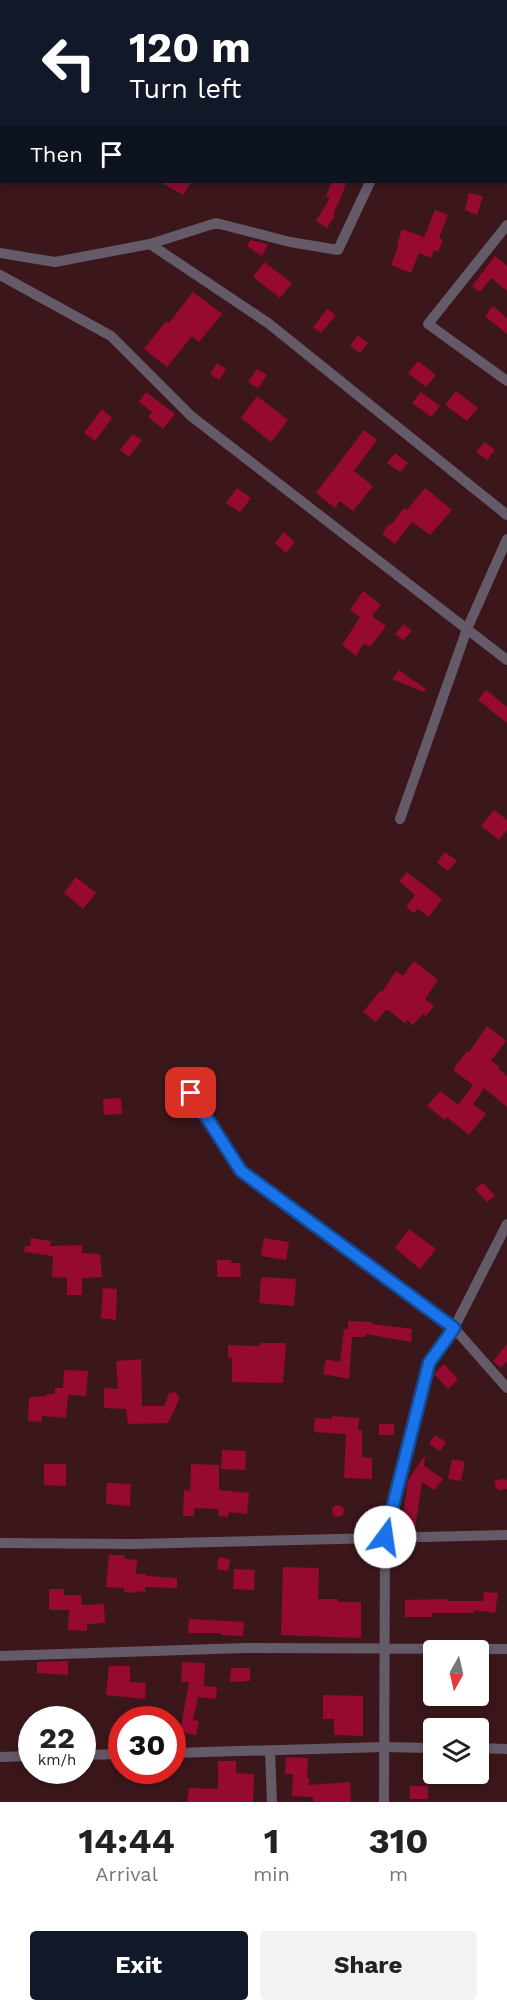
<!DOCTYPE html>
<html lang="en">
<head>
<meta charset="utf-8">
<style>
  body { margin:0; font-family:"Work Sans",sans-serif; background:#f2f2f2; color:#222; height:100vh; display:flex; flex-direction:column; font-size:22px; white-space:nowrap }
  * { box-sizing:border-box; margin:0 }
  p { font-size:20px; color:#767676 }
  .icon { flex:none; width:33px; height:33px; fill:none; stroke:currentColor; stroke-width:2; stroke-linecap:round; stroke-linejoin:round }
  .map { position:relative; height:1802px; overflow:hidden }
  .details { display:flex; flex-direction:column; background:#fff; flex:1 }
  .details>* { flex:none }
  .banner { position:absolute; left:0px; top:0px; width:507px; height:183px; box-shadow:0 3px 9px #0003; background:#111827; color:#fff; overflow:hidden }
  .needle { width:39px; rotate:188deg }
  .tools { position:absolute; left:423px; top:1640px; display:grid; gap:12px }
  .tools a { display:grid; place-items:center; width:66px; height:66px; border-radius:6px; background:#fff; box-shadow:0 3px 9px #0003; font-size:30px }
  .speed { position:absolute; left:18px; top:1706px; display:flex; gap:12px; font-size:30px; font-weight:700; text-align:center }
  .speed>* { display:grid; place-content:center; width:78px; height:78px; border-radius:50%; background:#fff; box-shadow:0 3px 9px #0003; line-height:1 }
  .speed small { font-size:15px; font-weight:400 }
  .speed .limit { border:9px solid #d22; background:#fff; color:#111 }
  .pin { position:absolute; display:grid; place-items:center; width:51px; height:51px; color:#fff; margin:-26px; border-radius:12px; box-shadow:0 3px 9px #0006 }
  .me { position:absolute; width:66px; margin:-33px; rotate:14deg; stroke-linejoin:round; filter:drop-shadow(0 0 4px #0008) }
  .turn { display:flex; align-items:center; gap:21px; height:126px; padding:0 30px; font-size:27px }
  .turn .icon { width:78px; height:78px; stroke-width:2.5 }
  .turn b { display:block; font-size:42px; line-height:51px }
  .then { display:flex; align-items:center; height:57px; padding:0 30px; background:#0003; gap:12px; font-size:22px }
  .eta { display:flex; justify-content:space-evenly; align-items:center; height:102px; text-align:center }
  .eta b { font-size:36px; font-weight:700; line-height:42px }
  .button { display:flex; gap:12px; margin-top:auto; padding:12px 30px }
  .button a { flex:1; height:69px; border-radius:6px; background:#111827; color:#fff; font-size:24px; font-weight:700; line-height:69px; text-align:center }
  .button a+a { background:#f2f2f2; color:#222 }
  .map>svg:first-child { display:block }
  .building { fill:#960a32 }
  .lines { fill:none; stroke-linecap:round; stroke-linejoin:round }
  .street { stroke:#645a68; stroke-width:10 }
  .route-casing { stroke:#114b97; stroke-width:15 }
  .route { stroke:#1a73e8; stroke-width:10 }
</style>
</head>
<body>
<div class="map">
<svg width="507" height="1802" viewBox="0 0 507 1802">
  <rect width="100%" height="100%" fill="#3b171b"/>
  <path class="building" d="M160,182H191L183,195Z
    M332,182H347L333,215L335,216L327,228L316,221L330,198L326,196Z
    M469,193L483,196L477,215L465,210Z
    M435,210L448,215L439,238L443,240L438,252L434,250L431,258L419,253L411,273L391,265L399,245H397L402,229L424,237Z
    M250,240L268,244L262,256L247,246Z
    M495,256L507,266V291L491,278L480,292L472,286Z
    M264,262L292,283L280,298L253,277Z
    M193,292L222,314L199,342L192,336L167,367L144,349L166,321L169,323Z
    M493,306L507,318V334L485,316Z
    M327,309L336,315L321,333L313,327Z
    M358,335L368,343L360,353L350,346Z
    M418,361L436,375L426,387L408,373Z
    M217,363L226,369L219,380L210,374Z
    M257,369L267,375L258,388L248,382Z
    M456,391L478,408L467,421L445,405Z
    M146,392L175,414L163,429L148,417L152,412L139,402Z
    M421,392L440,406L431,417L412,403Z
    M257,396L288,420L271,442L241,418Z
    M102,409L112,418L95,441L84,433Z
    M364,430L377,440L354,471L373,486L353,511L340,501L335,508L316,493Z
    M133,434L142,440L129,457L120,450Z
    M485,442L495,450L487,460L476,452Z
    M395,453L408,463L400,472L387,463Z
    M237,488L251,498L240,512L226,503Z
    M425,488L452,510L430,535L412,522L395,544L382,534L389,524L391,525L404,508L407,510Z
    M284,532L295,542L286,553L275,543Z
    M363,591L381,605L372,616L386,626L370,647L364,643L356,656L342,645L360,617L350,610Z
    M404,624L412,631L403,640L395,634Z
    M399,670L426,689L424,692L392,679Z
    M486,690L507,707V723L478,700Z
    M494,810L507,820V830L499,840L481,826Z
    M445,852L457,861L448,871L437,862Z
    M407,872L442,899L429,917L418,909L414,913L406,907L415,895L399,881Z
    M76,877L96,893L83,909L64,893Z
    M414,961L438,980L425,999L434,1006L426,1016L423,1014L413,1025L407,1020L405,1023L388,1010H386L376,1022L363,1012L380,991L382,992L396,971L403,976Z
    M487,1026L506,1041L491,1061L500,1067L498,1069L507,1076V1107L484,1088L473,1104L486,1114L469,1135L447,1117L445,1120L427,1106L440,1091L458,1105L473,1085L453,1070L467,1051L469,1052Z
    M121,1098L122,1114L104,1115L103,1099Z
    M483,1183L495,1196L487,1202L475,1189Z
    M409,1229L436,1249L420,1269L395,1248Z
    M31,1238L51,1241L50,1246L82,1245V1253L100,1254L102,1277L82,1278V1295H67V1278L52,1277L53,1256L24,1252L25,1246H30Z
    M264,1238L289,1242L286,1260L261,1256Z
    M217,1260H231V1263H240L241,1277H217Z
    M261,1277L296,1279L294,1306L259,1303Z
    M103,1288L117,1289L116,1320L101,1318Z
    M348,1321L373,1322L372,1324L412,1329L411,1342L366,1334L365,1337H352L349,1379L323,1374L326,1359L340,1362L344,1329H348Z
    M260,1343H286L283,1383L232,1382V1358L228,1357V1345L260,1346Z
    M507,1344V1361L501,1368L493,1361Z
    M141,1359L142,1406H164L169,1393L175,1392L178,1395L179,1400L168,1423L128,1424L126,1409L104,1408V1388L118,1389L116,1361Z
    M444,1364L458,1379L448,1389L434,1374Z
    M64,1370L88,1371L86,1396L68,1395L66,1418L42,1416V1422L28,1421L29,1397L46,1396V1394H55V1388H63Z
    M332,1416L359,1418L358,1430H362V1457L372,1458V1479L344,1478L346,1434L314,1432L315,1418L332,1419Z
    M379,1424H394V1435H379Z
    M435,1435L446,1442L440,1451L429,1444Z
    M222,1450L246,1451L245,1470L221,1469Z
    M425,1455L424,1466L443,1479L434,1490L422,1482L415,1530L401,1529L408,1480Z
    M452,1459L465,1462L461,1481L448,1479Z
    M44,1464H66V1486L44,1485Z
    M191,1464L219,1465V1490L249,1493L247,1514L229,1512L228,1517L218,1516L219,1509L194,1508V1516H183L184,1490L190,1491Z
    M502,1479L507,1480V1489L499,1490L496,1488L494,1481Z
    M107,1483L131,1484L130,1506L106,1504Z
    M332 1511a6 6 0 1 1 12 0a6 6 0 1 1-12 0Z
    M361,1516L373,1517L372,1531H360Z
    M109,1555H125V1559L137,1560L136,1574H146V1576L177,1578V1588L145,1587V1592L138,1591L137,1593L124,1592V1588L106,1587Z
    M219,1557L230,1559L228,1571L217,1569Z
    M283,1567L319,1568L318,1599H338V1602H361V1638L281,1635Z
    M234,1569L255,1570L254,1590L233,1589Z
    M49,1589H64V1595H81L82,1605L104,1604L105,1623L87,1624V1631L68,1630L69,1610H49Z
    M484,1592L498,1593L495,1613L474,1610V1613H432V1617H405V1600L447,1599V1601H483Z
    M189,1619L244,1622L243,1636L221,1635V1633H188Z
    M68,1661V1675L37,1673V1662Z
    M182,1662L205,1663L204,1686L217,1687L216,1699L198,1697L193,1720L199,1721L196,1735L180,1732L189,1682H181Z
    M109,1666H130V1682L146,1683L145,1699L106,1695Z
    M231,1668H250V1681L230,1682Z
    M323,1695L363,1696V1736L334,1735V1719H323Z
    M286,1757L308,1758L307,1778H309V1785L350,1782L351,1802H313V1797L292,1796L293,1774H285Z
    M218,1761H236V1773L254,1774L253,1802H187L189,1788L218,1789Z
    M410,1786H428V1799H410Z"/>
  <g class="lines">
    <path class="street" d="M506,159H507
      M507,225L428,324L507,381
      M150,244L268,323L507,515
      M0,253L55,262L150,244L216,223L290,242L338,250L370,182
      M0,275L111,336L191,416L507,660
      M400,819L467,629L507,539
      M191,1093L241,1171L454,1328L507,1388
      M0,1543L134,1544L507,1535
      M0,1656L245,1648L507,1649
      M478,1748L507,1749
      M270,1751L272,1802
      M172,1753L384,1747L434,1748
      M82,1755L122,1754
      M0,1757L32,1756
      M384,1802L385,1537L429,1363L454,1328L507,1224"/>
  </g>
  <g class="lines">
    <g class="route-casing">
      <path id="route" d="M191,1093L241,1171L454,1328L429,1363L385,1537"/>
    </g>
    <use href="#route" class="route"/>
  </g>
</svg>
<div class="tools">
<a><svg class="needle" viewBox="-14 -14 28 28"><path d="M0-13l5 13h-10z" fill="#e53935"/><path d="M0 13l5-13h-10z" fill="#767676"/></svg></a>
<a><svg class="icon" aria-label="layers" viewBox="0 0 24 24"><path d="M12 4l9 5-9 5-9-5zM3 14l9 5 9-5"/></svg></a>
</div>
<div class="speed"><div>22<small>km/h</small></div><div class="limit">30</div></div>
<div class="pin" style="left:191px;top:1093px;background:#d93025"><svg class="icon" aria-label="arrive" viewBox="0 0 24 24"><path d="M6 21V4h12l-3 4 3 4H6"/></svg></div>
<svg class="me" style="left:385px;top:1537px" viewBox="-20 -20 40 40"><circle r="19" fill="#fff"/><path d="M0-13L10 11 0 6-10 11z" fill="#1a73e8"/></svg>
<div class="banner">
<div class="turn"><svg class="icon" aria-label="left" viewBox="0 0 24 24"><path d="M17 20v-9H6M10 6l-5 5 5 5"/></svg><div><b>120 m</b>Turn left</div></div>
<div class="then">Then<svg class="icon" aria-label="arrive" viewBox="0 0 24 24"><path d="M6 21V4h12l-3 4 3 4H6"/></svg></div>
</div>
</div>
<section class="details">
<div class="eta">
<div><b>14:44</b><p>Arrival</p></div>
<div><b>1</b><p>min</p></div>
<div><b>310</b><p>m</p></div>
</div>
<div class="button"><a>Exit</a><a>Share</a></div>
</section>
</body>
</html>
